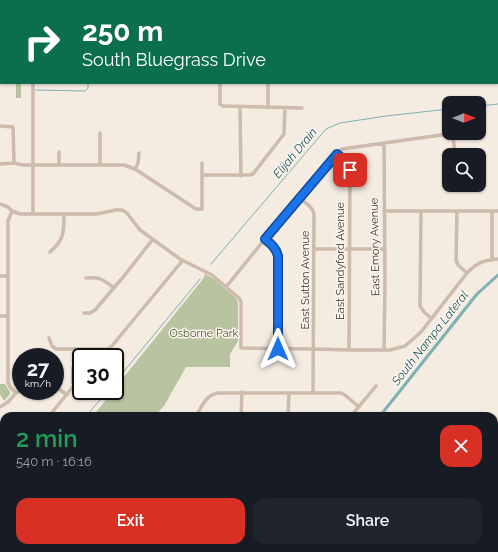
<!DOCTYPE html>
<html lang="en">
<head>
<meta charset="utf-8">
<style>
  body { margin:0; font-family:Raleway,sans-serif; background:#20242c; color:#f1f3f6; height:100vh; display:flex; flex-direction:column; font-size:15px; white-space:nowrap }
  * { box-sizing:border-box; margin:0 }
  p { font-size:13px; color:#9ea1a6 }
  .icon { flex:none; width:22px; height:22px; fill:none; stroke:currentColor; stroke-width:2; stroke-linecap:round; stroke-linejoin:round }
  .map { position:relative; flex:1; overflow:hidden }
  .panel { position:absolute; left:0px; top:412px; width:498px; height:140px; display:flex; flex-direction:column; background:#171b24; border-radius:12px 12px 0 0; box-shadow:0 1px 3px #0004 }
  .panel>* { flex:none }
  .guide { position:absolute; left:0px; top:0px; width:498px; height:84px; box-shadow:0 1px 3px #0004; background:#0b6e4f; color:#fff; overflow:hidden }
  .needle { width:26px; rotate:90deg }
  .buttons { position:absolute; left:442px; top:96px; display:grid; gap:8px }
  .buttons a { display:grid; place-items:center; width:44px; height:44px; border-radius:8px; background:#171b24; box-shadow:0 1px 3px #0004; font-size:20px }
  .speed { position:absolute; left:12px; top:348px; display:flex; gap:8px; font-size:20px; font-weight:700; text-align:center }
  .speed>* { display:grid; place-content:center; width:52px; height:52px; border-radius:50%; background:#171b24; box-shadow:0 1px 3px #0004; line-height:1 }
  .speed small { font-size:10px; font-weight:400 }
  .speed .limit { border:2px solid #111; border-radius:6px; background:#fff; color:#111 }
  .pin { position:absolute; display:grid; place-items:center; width:34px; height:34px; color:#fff; margin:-17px; border-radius:8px; box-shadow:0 2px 6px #0006 }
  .me { position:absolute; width:44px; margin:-22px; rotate:0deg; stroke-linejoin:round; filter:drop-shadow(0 0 3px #0008) }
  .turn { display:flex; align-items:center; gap:14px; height:84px; padding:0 16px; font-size:18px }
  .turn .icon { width:52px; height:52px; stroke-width:2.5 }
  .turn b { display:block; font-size:28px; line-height:34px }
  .round { display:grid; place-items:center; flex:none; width:42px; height:42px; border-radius:12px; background:#20242c }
  .overview { display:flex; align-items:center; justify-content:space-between; height:68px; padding:0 16px }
  h1 { font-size:24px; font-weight:600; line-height:30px; color:#1e9e55 }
  .button { display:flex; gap:8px; margin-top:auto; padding:8px 16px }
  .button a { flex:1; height:46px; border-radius:12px; background:#d93025; color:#fff; font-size:16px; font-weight:600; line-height:46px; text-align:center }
  .button a+a { background:#20242c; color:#f1f3f6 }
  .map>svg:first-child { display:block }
  .green { fill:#b8c4a0 }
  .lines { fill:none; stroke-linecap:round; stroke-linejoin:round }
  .stream { stroke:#7fb0b2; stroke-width:1 }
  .canal { stroke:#7fb0b2; stroke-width:3 }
  .street { stroke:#cdbbac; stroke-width:3.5 }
  .secondary { stroke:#a18a7d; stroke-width:4.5 }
  .route-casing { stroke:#114b97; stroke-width:10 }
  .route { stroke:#1a73e8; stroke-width:7 }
  .labels { text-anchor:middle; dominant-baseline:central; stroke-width:3; stroke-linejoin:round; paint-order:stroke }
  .street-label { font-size:11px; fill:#3b302b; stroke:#fbf5ee }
  .park-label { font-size:11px; fill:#4a5a2e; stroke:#fbf5ee }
  .water-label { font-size:12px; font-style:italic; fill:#1f5a5e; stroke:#fbf5ee }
</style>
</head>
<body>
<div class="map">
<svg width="498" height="552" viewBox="0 0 498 552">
  <rect width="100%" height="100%" fill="#f4ebe1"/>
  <path class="green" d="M16,83H21V98H16Z
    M205,274L214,279L235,297L237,300L238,304V341L230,354V367H186L164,406L154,416H93L113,391H115V388L203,279Z
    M71,367H81V377L71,384Z
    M0,384H5L10,392V394L4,401L0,394Z
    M81,385V391H98L89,400L76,389Z"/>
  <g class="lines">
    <path class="stream" d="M36,90L85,91L88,88V83
      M479,106L498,104
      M211,264L326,129L340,123L386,116L449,109
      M115,382L200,279
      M86,416L108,391
      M0,491L4,488"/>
    <path class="canal" d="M380,416L477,294L498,275
      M302,552L304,548"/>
    <path class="street" d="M421,0V1
      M33,1V0
      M310,1V0
      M378,1V0
      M220,83V104L223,106L302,108
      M240,107L241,176
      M268,108V83
      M0,126L13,127L14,163
      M100,133V165
      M384,143L385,282L384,350
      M59,152V164
      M337,154C343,159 347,163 350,170L349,350
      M0,164L14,163L23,165H124L135,169L196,209H202V163
      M135,169L138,163L139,153
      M202,175H249L253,174L284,134L285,108
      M299,198C306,203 312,206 314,214L313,393
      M0,204L8,207L12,211L20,214H96L116,210H122L127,213L140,230L180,259L212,275L239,298L241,302V348L313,349L349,350H390L405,346L421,332L467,273C477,263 483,260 498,259
      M12,211L8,221V382L10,387L16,393
      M384,211H498
      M421,211L420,306L424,312L431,318
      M457,211L456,260L458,265L467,273
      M33,214V83
      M265,239C271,244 276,248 278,256V349
      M314,249H385
      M50,252C64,240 64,232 64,215
      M492,260V211
      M0,276H8
      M86,278C101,277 102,279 114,288
      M226,287L265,239L337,154L342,149L441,135C453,136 455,139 454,151
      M84,313H90L95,310L124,276L153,239
      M0,316H8
      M49,338L52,346L56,349H107L111,347L183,260
      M92,357V349
      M55,388L59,389L67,395
      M0,407L8,402L16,393L21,390
      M49,416L76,383L81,381
      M196,416C202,406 206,395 218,393H341L345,395L359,407
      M241,416L242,392
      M288,416L289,393
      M351,416L376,386
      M0,457L4,454
      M0,458L4,463
      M0,519L4,516
      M494,529H498
      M66,548V552
      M101,548V552
      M39,552L44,548
      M144,552V548
      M180,552L183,548
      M229,552L231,548
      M277,552L279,548"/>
    <path class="secondary" d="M76,0L276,1
      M497,3H498"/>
  </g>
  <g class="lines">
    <g class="route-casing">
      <path id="route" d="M278,349V256C276,248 271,244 265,239L337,154C343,159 347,162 350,170"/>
    </g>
    <use href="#route" class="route"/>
  </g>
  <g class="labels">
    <g class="street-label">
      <text transform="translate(375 247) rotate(-91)">East Emory Avenue</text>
      <text transform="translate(340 261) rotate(-90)">East Sandyford Avenue</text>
      <text transform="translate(305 280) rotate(-90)">East Sutton Avenue</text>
    </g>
    <g class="park-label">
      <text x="204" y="333">Osborne Park</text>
    </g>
    <g class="water-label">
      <text transform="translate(295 153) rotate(-50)">Elijah Drain</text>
      <text transform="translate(430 338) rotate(-52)">South Nampa Lateral</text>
    </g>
  </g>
</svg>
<div class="buttons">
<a><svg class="needle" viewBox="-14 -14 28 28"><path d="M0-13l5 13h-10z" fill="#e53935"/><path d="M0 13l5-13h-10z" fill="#9ea1a6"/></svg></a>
<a><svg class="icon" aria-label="search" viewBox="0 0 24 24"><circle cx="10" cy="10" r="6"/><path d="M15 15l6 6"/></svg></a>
</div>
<div class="speed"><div>27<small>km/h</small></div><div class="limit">30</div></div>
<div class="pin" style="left:350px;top:170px;background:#d93025"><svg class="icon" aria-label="arrive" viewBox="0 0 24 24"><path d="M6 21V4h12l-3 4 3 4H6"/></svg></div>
<svg class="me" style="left:278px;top:349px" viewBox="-20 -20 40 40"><path d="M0-17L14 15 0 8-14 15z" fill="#1a73e8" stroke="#fff" stroke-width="4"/></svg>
<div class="guide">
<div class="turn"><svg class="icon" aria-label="right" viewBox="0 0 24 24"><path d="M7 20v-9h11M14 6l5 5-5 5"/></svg><div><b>250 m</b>South Bluegrass Drive</div></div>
</div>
<section class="panel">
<div class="overview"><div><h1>2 min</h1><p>540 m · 16:16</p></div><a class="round" style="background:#d93025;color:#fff"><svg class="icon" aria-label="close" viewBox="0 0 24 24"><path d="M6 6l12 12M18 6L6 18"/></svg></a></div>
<div class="button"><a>Exit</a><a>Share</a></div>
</section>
</div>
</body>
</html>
